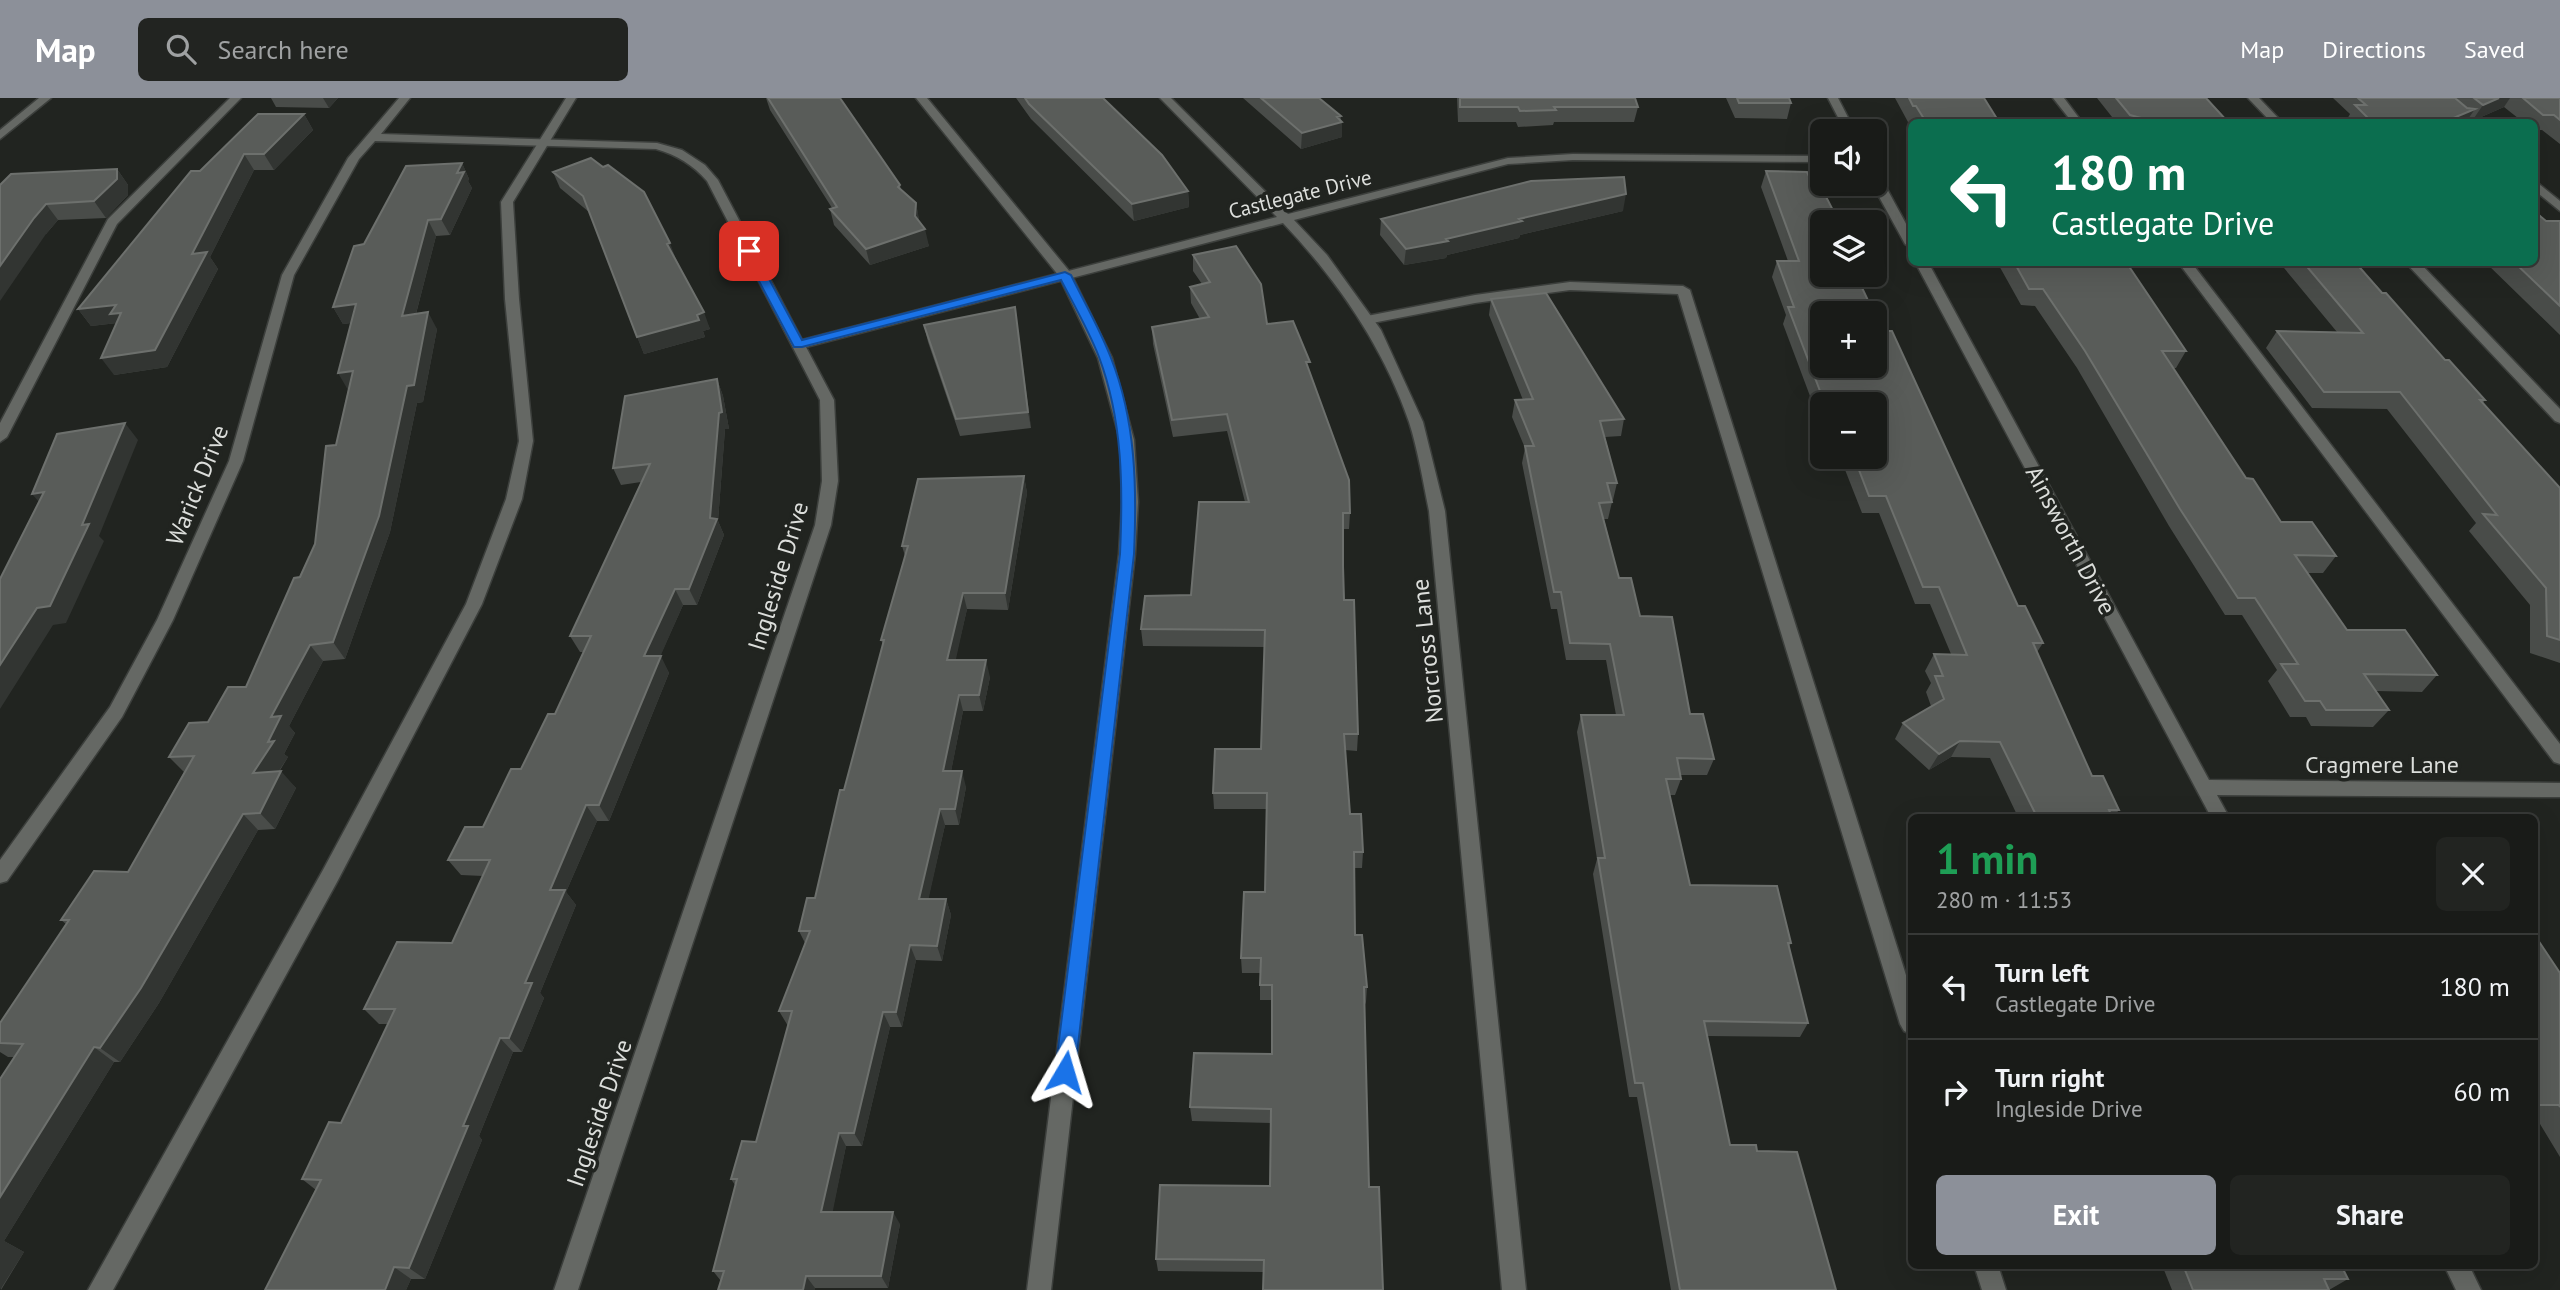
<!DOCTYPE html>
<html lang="en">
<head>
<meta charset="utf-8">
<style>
  body { margin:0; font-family:"PT Sans",sans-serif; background:#222421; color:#f1f3f6; height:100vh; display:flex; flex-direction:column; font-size:26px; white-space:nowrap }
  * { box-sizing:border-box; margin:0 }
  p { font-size:23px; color:#9fa1a2 }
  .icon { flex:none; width:38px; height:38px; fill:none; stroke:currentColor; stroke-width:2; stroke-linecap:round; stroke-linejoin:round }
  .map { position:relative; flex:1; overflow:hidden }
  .panel { position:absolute; left:1908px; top:716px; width:630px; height:455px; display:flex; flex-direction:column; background:#191b18; border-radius:10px; box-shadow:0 7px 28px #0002,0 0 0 2px #373937 }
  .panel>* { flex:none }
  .guide { position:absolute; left:1908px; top:21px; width:630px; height:147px; border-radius:10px; box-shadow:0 7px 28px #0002,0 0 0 2px #373937; background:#0b6e4f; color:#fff; overflow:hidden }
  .fabs { position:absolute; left:1810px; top:21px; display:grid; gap:14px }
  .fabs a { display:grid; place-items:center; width:77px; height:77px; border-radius:10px; background:#191b18; box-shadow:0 7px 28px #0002,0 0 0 2px #373937; font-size:35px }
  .pin { position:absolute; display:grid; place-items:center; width:60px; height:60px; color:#fff; margin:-30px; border-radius:14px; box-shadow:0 4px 10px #0006 }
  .me { position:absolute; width:77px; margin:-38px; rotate:7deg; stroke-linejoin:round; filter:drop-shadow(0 0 5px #0008) }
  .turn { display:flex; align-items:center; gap:24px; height:147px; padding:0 28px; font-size:32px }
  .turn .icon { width:91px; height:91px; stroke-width:2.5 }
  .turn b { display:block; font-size:49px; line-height:60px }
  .round { display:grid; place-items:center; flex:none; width:74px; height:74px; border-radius:10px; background:#222421 }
  .summary { display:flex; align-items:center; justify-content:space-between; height:119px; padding:0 28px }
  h1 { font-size:42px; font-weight:700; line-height:52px; color:#1e9e55 }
  .cta { display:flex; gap:14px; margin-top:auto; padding:14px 28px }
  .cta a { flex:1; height:80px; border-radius:10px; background:#8c9099; color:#fff; font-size:28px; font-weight:700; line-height:80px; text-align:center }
  .cta a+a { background:#222421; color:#f1f3f6 }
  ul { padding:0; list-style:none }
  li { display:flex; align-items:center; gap:21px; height:105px; padding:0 28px; border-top:2px solid #373937 }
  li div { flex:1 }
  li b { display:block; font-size:26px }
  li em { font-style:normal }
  header { display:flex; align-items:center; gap:42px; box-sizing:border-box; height:98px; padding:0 35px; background:#8c9099; color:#fff }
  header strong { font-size:33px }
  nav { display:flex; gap:38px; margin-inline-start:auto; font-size:24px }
  .search { width:490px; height:63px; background:#222421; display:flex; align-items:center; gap:18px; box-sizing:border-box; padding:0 24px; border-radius:10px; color:#9fa1a2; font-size:26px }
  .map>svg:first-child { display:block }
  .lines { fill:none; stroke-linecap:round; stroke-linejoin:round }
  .service-casing { stroke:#3c3f3c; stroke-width:3 }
  .minor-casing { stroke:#3c3f3c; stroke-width:3 }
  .tertiary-casing { stroke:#3c3f3c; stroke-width:3 }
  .service { fill:#656864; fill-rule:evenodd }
  .minor { fill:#656864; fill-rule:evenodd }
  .tertiary { fill:#656864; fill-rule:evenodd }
  .wall { fill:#494c49 }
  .shaded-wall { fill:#323532 }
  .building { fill:#595c59; stroke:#6d706d; stroke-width:2 }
  .route { fill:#1a73e8; stroke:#114b97; stroke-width:2 }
  .labels { text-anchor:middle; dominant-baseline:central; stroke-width:7; stroke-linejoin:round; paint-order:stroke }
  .far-street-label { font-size:21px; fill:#dcdedb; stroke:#212420 }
  .street-label { font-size:24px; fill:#dcdedb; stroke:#212420 }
</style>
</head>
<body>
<header>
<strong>Map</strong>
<div class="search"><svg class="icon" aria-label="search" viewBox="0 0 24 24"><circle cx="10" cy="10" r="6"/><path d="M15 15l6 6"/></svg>Search here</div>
<nav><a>Map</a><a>Directions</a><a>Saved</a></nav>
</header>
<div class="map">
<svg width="2560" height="1192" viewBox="0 0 2560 1192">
  <rect width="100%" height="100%" fill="#212420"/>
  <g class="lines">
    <g class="service-casing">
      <path id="service" d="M230,0H241L117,126L7,339L0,344V325L108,121Z
        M566,0H576L513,104L519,201L533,343L522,401L482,506L337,784L113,1192H88L323,772L466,506L506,401L519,343L505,201L501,104Z
        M916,0H927L1070,174L1112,260L1134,342L1138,404L1135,456L1051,1192H1027L1119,456L1122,404L1120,342L1098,260L1059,178Z
        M2053,0H2064L2082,24H2072Z
        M2534,82L2560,103V113L2534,92Z
        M2178,164H2191L2560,646V666L2554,664Z
        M1570,184L1683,188L1690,192L1911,893V936L1904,933L1900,926L1678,196L1570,192L1475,205L1367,226L1360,222L1367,218L1475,197Z
        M1974,1167H1998L2006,1192H1982Z"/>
    </g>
    <g class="minor-casing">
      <path id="minor" d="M399,0H410L381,36L657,45L682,52L705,67L718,82L802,242L1277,119L1160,0H1171L1288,116L1508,60L1573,56L1822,58V64L1573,62L1508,66L1294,122L1327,157L1381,232L1423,324L1445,413L1526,1192H1502L1429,413C1423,384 1418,352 1409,324C1383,248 1337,182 1283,125L806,249L834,302L838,383L831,427L578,1192H554L815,427L822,383L820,302L707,83C693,67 677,57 656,51L375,43L359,61L294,177L243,363L173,522L122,619L7,783L0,785V762L110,609L157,522L229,363L282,177L348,60Z
        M1828,0H1838L1855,33H1845Z
        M2248,0H2259L2282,24H2271Z
        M1874,75L1880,78L1911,135V150L1905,146L1872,86Z
        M1915,164H1928L2209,682L2560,685V699L2217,697L2229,719H2211Z
        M2405,164H2419L2560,311V325L2555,323Z
        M2444,1167H2469L2481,1192H2456Z"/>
    </g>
    <g class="tertiary-casing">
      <path id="tertiary" d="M39,0H51L0,41V32Z"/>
    </g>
    <use href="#service" class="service"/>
    <use href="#minor" class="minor"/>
    <use href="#tertiary" class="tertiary"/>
  </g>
  <path class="wall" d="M271,0H338L329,10L276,9Z
    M766,0H840L900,87L901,92L916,105L919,123L929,148L870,167L834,127L830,111L832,110L770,12Z
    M1016,0H1103L1188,93L1189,109L1134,123L1031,21Z
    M1243,0H1319L1341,18V22L1342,24V39L1301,51Z
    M1457,0H1635L1638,9L1634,24H1554L1553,27L1518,29L1516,24H1458Z
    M1726,0H1789L1791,5L1787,21L1735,20Z
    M1895,0H1984L1999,24H1908Z
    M2097,0H2206L2228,24H2116Z
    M2333,0H2560V46L2542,32H2534V24H2523L2504,9L2472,23L2469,20L2466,24H2347L2346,23L2350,16Z
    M304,16L313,32L274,72H254L210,159L218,171L167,269L114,277L117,225L91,228L78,211L200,73Z
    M462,65L469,81L468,83L472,90L450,137L436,138L416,216L437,231L423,304L417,305L390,434L345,561L323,563L289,628L295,635L284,656L288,659L279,674L296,690L275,731L258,732L159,905L120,964H114L4,1143L24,1154L1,1192L14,959H8L0,954V925L66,826L61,822L128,774L184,674L169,659L246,589L315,446L348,292L351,225L343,226L333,209L364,146Z
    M117,71L128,87V97L106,120L58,122L46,136L0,87Z
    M1766,73L1822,124L1874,215L2018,508L2043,545L2037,554L2092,678L2119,712L2113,719H2018L1990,660L1951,659L1929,672L1895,641L1903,625L1931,608L1926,594L1931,585L1925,573L1934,556H1951L1930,506H1915L1879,415H1862L1840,359H1874V306H1822V330L1783,226L1786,217L1772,179L1777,163H1788L1761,89Z
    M553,74L676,161L710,231L703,233L705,239L644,256L589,114L560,90Z
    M1623,113L1520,137L1519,140L1447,157L1446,160L1404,167L1380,137L1381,121Z
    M2546,123H2560V237L2485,164H2534Z
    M1193,157L1267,226L1310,274L1350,415L1349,431H1343V468L1344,502L1358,636L1357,653L1345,652L1350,716L1363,754L1362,770H1354L1355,837L1367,889L1366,904L1264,1174L1158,1173L1156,1161L1270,1088L1271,1025L1192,1023L1190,1009L1272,956V902H1260V875H1242L1241,860L1265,794L1267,711H1214L1213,695L1261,651L1265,549L1143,548L1141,531L1191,497L1245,404L1227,333L1173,339L1153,246L1152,229L1200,221L1191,205L1190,189L1202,186L1193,173Z
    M1997,164H2126L2186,253L2176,270H2173L2246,380L2281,424L2336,458L2323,475H2307L2347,532L2437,577L2422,594L2376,593L2389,612L2373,629L2311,628L2306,619H2290L2268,583L2277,572L2242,517H2225L2169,428L2077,270L2035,208L2021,207Z
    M2279,164H2355L2445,262L2485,302L2483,305L2560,390V565L2530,555V507L2469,433L2476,425L2387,311L2312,310L2266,250L2277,233L2337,234Z
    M1491,201L1624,321L1621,338L1605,339L1617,385L1613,402H1612V404L1608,421H1604L1619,480L1714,661L1707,677H1680L1681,681L1675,697H1670L1690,787L1791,845L1789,849L1808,925L1800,939L1707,938L1730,1047L1757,1053L1836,1192H1671L1637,999H1629L1593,776L1597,761L1577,634L1581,617H1616L1606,562H1566L1557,511H1551L1522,365L1525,350L1512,319L1515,302H1523L1489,217Z
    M1015,209L1031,330L960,338L928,244L924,227Z
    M717,281L723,298L729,331H725L718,423L724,437L697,507H683L660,558L669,575L609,723H597L566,794L576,807L540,895L544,900L522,954H513L479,1038L482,1042L425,1181H411L406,1192H265L316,1092L302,1081L341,1025L388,926H379L364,911L452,845L483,778L461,777L448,762L483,729L521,671L555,616L583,554H580L570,538L641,384L621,387L613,370Z
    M1024,378L1027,395L1008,512L967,511L955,562L990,579L983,613H963L951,673L966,689L959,727H945L928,801H946L951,817L942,863L916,862L902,929H890L862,1048H846L832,1114L900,1126L888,1190H815L721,1183L713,1173L735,1087L731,1081L756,1044L788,928L779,913L805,845L799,833L815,800L883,547L881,542L905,458L902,448Z
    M2534,836L2560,875V1059L2537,1021L2534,1020Z
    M2162,1167H2341L2348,1181L2329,1192H2172Z"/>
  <path class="shaded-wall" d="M323,0H338L329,10Z
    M2499,0H2510L2504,9L2472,23L2483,7Z
    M2475,11L2466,24H2444Z
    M304,16L313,32L274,72L264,56Z
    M1341,18L1340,24H1342V39L1301,51L1302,35L1337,19Z
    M244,56L254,72L210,159L218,171L167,269L114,277L101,260L192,156Z
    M462,65L469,81L468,83L472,90L450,137L441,121L457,75Z
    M117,71L128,87V97L106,120L94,103Z
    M1188,93L1189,109L1134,123L1132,106Z
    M1626,96L1623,113L1520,137L1519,140L1447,157L1446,160L1404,167L1406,151L1446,141L1519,121Z
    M916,105L919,121L918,134L925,131L929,148L870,167L866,151L915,118Z
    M46,106L58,122L46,136L0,203V168L34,120Z
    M428,122L436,138L411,235L402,218Z
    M670,145L676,161L673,162L667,146Z
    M356,206L366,223L343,226L333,209Z
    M116,207L133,231L117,225L91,228L78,211Z
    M1015,209L1017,226L1031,330L1028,314Z
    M428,214L437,231L423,304L417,305L390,434L345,561L333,544Z
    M704,214L710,231L703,233L705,239L644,256L637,239Z
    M353,273L348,292L338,275Z
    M717,281L723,298L729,331H725L718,423L724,437L697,507L689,491L710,420L719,315Z
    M125,325L138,342L99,438L104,443L66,525L53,527L0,611V567L37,510L82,427Z
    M1024,378L1027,395L1008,512L1005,495Z
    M44,394L47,413L32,396Z
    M675,491L683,507L653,575L644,558Z
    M963,495L967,511L952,579L947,562Z
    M310,547L323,563L289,628L295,635L284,656L288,659L267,691L253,675L268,644L271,619Z
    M661,558L669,575L609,723L599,707Z
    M986,562L990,579L983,613L979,597Z
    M959,597L963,613L948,689L943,673Z
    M1960,643L1951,659L1929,672L1939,656Z
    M281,673L296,690L275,731L260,715Z
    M962,673L966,689L959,727L955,711Z
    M586,707L597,723L566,794L576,807L540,895L544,900L522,954L509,940L525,885L550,792Z
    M940,711L945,727L925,817L919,801Z
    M243,716L258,732L159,905L120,964L100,950Z
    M946,801L951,817L942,863L937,848Z
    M910,847L916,862L902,929L896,914Z
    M883,914L890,929L862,1048L854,1035Z
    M500,940L513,954L479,1038L482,1042L425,1181L409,1170L463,1028Z
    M94,949L114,964L4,1143L24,1154L0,1192V1099Z
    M839,1035L846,1048L830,1127L821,1114Z
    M893,1114L900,1126L888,1190L881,1178Z
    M394,1169L411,1181L406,1192H385Z
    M806,1178L815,1190V1192H803Z"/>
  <path class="building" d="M768,0H840L900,87L898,89L916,105L915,118L925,131L866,151L830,111L837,109Z
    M1025,0H1103L1162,57L1188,93L1132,106L1029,6Z
    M1261,0H1319L1341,18L1337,19L1342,24L1302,35Z
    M1460,0H1635L1638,9H1554L1556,12L1520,13L1518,9H1460Z
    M1737,0H1789L1791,5H1739Z
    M1909,0H1984L1999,24H1926L1916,8H1913Z
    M2116,0H2206L2228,24H2156L2130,17Z
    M2358,0H2455L2467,10L2475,11L2444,24H2372L2355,7H2366Z
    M2474,0H2499L2483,7Z
    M2523,0H2560V22L2554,17H2543Z
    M258,16H304L264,56H244L192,156L207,154L155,252L101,260L121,215L110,216L116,207L78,211L191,73H200Z
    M591,60L603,69L608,67L644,94L670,145L667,146L704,214L697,217L699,222L637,239L583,98L553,74Z
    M462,65L457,75L464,74L441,121L428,122L402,218L428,214L414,287L407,288L379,418L333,544L310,547L271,619L281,618L268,644L274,643L253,675L281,673L260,715L243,716L141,890L100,950L94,949L0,1099V981L23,946L0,945V925L69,822H61L94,773L128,774L194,658L169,659L189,625L208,624L228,589H246L294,480L300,479L315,446L326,348L336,347L353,273L338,275L356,206L333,209L354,148L364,146L406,68Z
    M117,71V81L94,103L46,106L34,120L0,168V87L11,76Z
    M1766,73L1807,74L1813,87H1820L1839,124H1822V177H1856L1874,215H1822V268H1874V217L1879,227H1886L1888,233H1892L2018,508H2025L2043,545H2033L2092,678H2103L2119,712H2109L2112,719H2037L2000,644L1960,643L1939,656L1903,625L1944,601L1935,578H1943L1934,556L1967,557L1939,489H1923L1886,398H1869L1854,359H1874V306H1825L1788,209H1794L1777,163H1799Z
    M1624,79L1626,96L1519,121L1522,123L1446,141L1448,143L1406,151L1381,121L1531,83Z
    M2534,113L2546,123H2560V208L2514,164H2534Z
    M1236,148L1261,186L1267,226L1293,223L1310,264H1306L1349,382L1350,415H1343V468L1344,502H1354L1358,636H1344L1350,716H1361L1363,754H1354L1355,837H1362L1367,889H1364L1369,1089H1379L1383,1192H1263L1264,1162L1156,1161L1160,1087L1270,1088L1271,1011L1190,1009L1194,955L1272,956V887H1260L1261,860H1241L1244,794H1265L1267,695H1213L1215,651H1261L1265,532L1141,531L1145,498L1191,497L1199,404H1249L1227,316L1172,322L1152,229L1209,219L1190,189L1210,184L1193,157Z
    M2014,164H2126L2186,253H2162L2246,380L2253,381L2281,424H2312L2336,458L2295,457L2347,532H2405L2437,577L2364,576L2389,612H2326L2320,603H2305L2281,566H2298L2255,500H2238L2180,411L2085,253L2043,191H2029Z
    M2303,164H2355L2382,195H2386L2445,262H2449L2485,302H2480L2560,390V542L2547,538L2546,490L2483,416L2497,417L2400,294H2324L2277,233L2363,235Z
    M1546,195L1624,321L1600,323L1617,385H1607L1612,404L1599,405L1619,480H1631L1640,518L1672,519L1690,616H1703L1714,661L1677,660L1681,681H1666L1690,787L1777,788L1791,845H1788L1808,925L1704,923L1730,1047H1756L1757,1053L1797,1054L1836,1192H1680L1643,985H1635L1598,760H1605L1581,617H1624L1610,546L1570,545L1561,494H1554L1525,348H1534L1515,302L1533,301L1491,201Z
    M1015,209L1028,314L956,321L924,227Z
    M717,281L722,314L719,315L710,420L717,421L689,491H675L644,558H661L599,707H586L550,792H565L525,885H532L509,940H500L463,1028H468L409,1170L394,1169L385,1192H265L321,1082L302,1081L329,1024L341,1025L395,911H364L397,844L452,845L490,762H448L465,729H483L511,671H521L548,616H555L591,538H570L650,366L613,370L625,298Z
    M125,325L82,427L89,426L50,508L37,510L0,567V481L44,394L32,396L57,336Z
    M1024,378L1005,495H963L947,562H986L979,597H959L943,673H962L955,711H940L919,801H946L937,848L910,847L896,914H883L854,1035H839L821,1114H893L881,1178H806L803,1192H718L724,1173H713L737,1081H731L742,1043L756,1044L792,913H779L810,833H799L807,800H815L840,692H844L884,542H881L908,448H902L918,381Z
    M2534,836L2560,875V1009L2559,1007H2535L2534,1005Z
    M2183,1167H2341L2348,1181H2324L2329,1192H2193Z"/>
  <path class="route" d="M749,149L754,153L802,242L1065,174L1071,177C1084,204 1100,231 1111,260C1136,323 1137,390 1134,456L1075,974L1072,981L1065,983L1058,981L1055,974L1120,456C1123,390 1123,323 1099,259C1089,233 1074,207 1061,182L802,249H794L743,153Z"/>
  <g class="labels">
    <g class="far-street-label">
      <text transform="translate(1300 96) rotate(-14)">Castlegate Drive</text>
    </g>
    <g class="street-label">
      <text transform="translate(197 387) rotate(-68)">Warick Drive</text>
      <text transform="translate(2071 442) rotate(62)">Ainsworth Drive</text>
      <text transform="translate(778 478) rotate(-73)">Ingleside Drive</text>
      <text transform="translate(1427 553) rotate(-96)">Norcross Lane</text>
      <text x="2382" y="666">Cragmere Lane</text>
      <text transform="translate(599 1015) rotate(-71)">Ingleside Drive</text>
    </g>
  </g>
</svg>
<div class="fabs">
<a><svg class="icon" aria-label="sound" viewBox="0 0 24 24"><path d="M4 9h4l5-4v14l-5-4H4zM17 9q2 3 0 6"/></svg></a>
<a><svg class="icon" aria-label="layers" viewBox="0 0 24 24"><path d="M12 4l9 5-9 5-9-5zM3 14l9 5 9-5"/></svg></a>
<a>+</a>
<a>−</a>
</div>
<div class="pin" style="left:749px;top:153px;background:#d93025"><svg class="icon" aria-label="arrive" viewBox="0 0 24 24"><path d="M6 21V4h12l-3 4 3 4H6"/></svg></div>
<svg class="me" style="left:1065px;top:974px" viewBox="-20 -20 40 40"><path d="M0-17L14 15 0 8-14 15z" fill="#1a73e8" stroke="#fff" stroke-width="4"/></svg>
<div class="guide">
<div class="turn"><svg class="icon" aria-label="left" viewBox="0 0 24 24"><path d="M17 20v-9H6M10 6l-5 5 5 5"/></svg><div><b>180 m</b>Castlegate Drive</div></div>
</div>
<section class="panel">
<div class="summary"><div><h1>1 min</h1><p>280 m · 11:53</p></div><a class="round"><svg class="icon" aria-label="close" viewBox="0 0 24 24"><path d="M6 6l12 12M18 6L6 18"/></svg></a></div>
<ul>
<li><svg class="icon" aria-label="left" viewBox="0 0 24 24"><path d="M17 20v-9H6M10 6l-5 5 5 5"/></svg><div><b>Turn left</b><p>Castlegate Drive</p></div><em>180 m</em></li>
<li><svg class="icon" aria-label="right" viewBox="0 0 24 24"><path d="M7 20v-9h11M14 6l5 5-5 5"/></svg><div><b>Turn right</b><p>Ingleside Drive</p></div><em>60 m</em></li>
</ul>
<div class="cta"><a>Exit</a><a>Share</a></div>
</section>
</div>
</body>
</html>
